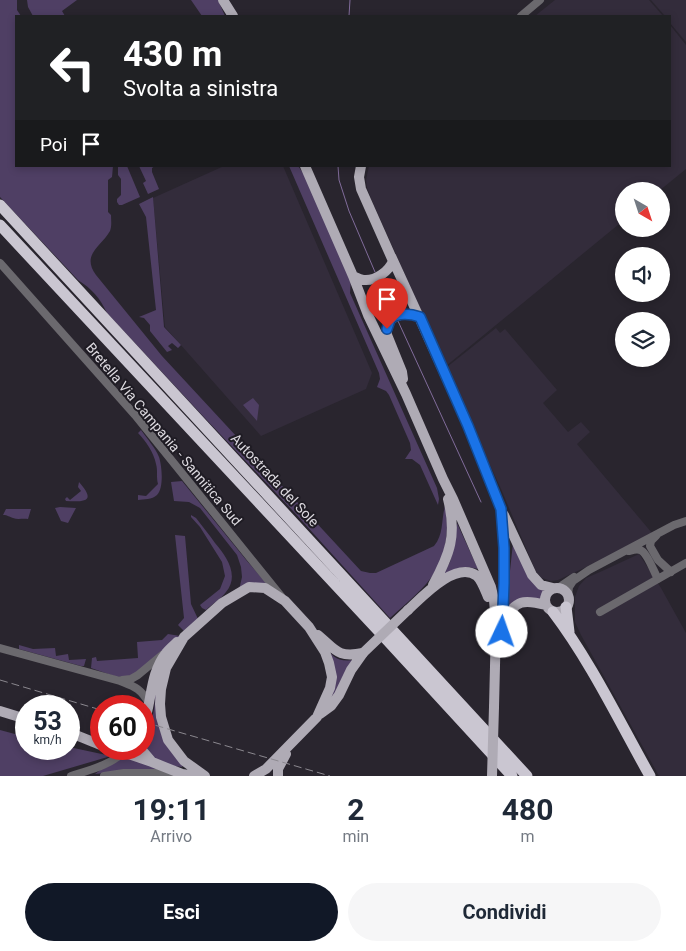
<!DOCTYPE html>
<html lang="it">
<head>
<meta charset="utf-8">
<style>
  body { margin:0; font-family:Roboto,sans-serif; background:#f6f6f7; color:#1f2937; height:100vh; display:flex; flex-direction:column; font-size:19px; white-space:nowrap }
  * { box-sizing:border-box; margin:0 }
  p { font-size:16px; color:#747a83 }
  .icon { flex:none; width:28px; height:28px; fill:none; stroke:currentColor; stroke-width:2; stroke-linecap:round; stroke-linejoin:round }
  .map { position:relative; height:776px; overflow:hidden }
  .side { display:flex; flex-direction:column; background:#fff; flex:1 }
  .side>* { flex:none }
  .banner { position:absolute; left:15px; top:15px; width:656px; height:152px; border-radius:0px; box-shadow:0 2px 8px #0003; background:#202124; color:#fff; overflow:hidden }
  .needle { width:32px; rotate:141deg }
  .fabs { position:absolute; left:615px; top:182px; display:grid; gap:10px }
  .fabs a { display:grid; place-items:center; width:55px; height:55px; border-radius:50%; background:#fff; box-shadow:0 2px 8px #0003; font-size:25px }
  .speed { position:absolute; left:15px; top:695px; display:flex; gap:10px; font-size:25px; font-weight:700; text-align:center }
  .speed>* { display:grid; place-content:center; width:65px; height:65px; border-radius:50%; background:#fff; box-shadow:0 2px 8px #0003; line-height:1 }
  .speed small { font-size:12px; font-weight:400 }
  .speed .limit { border:8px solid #d22; background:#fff; color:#111 }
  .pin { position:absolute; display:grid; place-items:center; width:42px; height:42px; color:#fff; margin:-51px -21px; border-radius:50% 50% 50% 0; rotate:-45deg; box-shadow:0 0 5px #0007 }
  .pin .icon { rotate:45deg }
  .me { position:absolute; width:55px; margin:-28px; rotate:3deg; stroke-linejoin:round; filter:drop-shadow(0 0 4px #0008) }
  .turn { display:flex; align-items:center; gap:18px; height:105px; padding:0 25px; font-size:22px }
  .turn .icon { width:65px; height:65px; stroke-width:2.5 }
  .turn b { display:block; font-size:35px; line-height:42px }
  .then { display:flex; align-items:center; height:48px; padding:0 25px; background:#0003; gap:10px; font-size:19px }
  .eta { display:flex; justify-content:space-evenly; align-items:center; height:85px; text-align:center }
  .eta b { font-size:30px; font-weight:700; line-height:35px }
  .primary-button { display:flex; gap:10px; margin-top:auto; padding:10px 25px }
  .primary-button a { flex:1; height:58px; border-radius:30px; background:#111827; color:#fff; font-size:20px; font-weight:700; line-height:58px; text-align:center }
  .primary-button a+a { background:#f6f6f7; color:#1f2937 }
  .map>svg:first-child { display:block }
  .built { fill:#332c3b }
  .green { fill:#4f3f64 }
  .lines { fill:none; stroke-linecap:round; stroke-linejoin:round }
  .stream { stroke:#816c9b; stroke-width:1 }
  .minor { stroke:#6b696e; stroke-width:8 }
  .major { stroke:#afabb5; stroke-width:10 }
  .highway { stroke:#cac6d1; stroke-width:11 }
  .rail { stroke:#8b888f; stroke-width:1; stroke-dasharray:8 4; stroke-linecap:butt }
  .major-bridge { stroke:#afabb5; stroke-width:10 }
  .route-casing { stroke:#114b97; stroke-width:12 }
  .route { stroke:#1a73e8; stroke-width:9 }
  .labels { text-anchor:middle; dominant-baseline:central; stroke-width:4; stroke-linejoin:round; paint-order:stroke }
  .street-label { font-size:14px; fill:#dddae0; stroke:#1f1c24 }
</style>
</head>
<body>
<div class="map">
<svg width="686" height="776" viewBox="0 0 686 776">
  <rect width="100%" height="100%" fill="#29252e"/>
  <path class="built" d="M555,0H649L663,16H535Z
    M651,0H686V42L670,23V16H665Z
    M670,25L686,45V169L659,191H624V220L446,366L372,201L367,188L366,180L369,166H670Z
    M224,166H283L372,373L366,389L261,436L165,327L153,198Z
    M496,328L500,333L505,329L557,390L543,403L568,432L581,422L590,432L577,444L652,533L623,550L558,580L551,581L542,578L536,572L501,489L463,407L447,367Z
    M639,554L661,588L686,633V776H659L581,635L575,622V597L579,586L586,578L600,572Z"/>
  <path class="green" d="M0,0H17V10L21,16H16V166H113L112,177L108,180V212L111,215C111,220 112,226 110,231C101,247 81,254 96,275L162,356L361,571L370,573H376L434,546C444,534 441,520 445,506C449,527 447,551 436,570C426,588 405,604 390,618L293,511L202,415L107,313C100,298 92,289 78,280L0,197Z
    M27,0H77L62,11L65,16H33L28,7Z
    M191,0H218L225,16H202Z
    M118,166H127L140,197L122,205H119L117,202V199L121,195V179L118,175Z
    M139,166H155L152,168V172L159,189L148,194L143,183L146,181Z
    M289,166H298L307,178L351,278L350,293L437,488L439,499L438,505L420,465L412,459H405L411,450L410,443L389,395L386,391L377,387L380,379L379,373Z
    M153,197L164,327L181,345L178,348L172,343L168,346L172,350L167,352L150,331V325L144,318L139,317L156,310L146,217L139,204Z
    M253,398L259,405L257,421L243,405Z
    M141,430C147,439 155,447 159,457C162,466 164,488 157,495C152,500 144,499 138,500V495L146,496L158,484C156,477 158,471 156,464C154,453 146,441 138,433Z
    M182,481L247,561L275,593L239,590L242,577L241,567L237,555L200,508L189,502L174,501L171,482Z
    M79,482C96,501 86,502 66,501L65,499L67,497L70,500L81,491L78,487Z
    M60,507L76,508L68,523L61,521L55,508Z
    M6,509H31L28,519C23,518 18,520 13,518C9,517 8,515 3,515Z
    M191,515L196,518C202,526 209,534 215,543C226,556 240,575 226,592C221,599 212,604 206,610L202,608L200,605L220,589L225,576L222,562L200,527L191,517Z
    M457,523L478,569C462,565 454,568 442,577L450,562L453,551Z
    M175,535L185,536L191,604L198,619L184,631L178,625L184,618Z
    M513,543L544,591L541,596V600L507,609L509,580Z
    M168,634L180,636L134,676L117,677L91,668L92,658L96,657L97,661L138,658L137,642L162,640Z
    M321,644C335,657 335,662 355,660L340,689L327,705L332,693Z
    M19,645L33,649L55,648L56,656L68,654L69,660L86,659L84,666H81L19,649Z
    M155,690L159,704L183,765L182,767C168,766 146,760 146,742C146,733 150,726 152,718C155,709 155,699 155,690Z
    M0,730L26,737V749H69V747L111,756L43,776H0Z
    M129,749H139L170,771H124L95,774Z"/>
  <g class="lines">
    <path class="stream" d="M349,16L350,0
      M338,166L339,180L349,211L375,272
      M379,280L394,313
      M398,321L481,502"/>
    <path class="minor" d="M521,16L540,0
      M0,263L135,415L281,596
      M656,536L651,541L650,546L658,560L671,572
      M629,551C633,550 638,548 642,551C648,555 654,572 658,579
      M558,588L574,577
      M568,595L569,587L573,581L589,570L674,525L686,521
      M600,612L686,563
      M0,648L120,681C135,687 140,688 149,703
      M122,680L131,679L138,675L162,655
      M71,776C90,770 111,765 126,750
      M104,776L124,773H174"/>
    <path class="major" d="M223,0L233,16
      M305,166L353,276L368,315L406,394L443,479L453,499L491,587L494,600L496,625L494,707
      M391,256L419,317L468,426L501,509L504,548V583L502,634
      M353,276C357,278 360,280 364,280C376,281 389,271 393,261L361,189L359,177L361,166
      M403,379L402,372L387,335C385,315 404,311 419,317
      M504,515L532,575L541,585L553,588
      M433,585C450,554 457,535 448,499
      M545 600a12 12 0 1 1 24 0a12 12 0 1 1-24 0Z
      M408,610C422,597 456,560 477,576C482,581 485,590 488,597
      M503,620C517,600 523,599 546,605
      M318,635C336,650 337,658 363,653
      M0,711L26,719
      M320,714L331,706L339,695L351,670L363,653
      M144,723C152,700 150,673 166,653C169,649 174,645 177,642
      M69,733C80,736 90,741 101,745
      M114,749L152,762
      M141,749L152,762L182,774L196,776
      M205,776L184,761L168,740L161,717L160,704L161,689L166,668L184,637L222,603L249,587L265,588L285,601L309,627L325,652L329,663L332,677L330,688L317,717L266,769L254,776
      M278,776V769L286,754"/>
    <path class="highway" d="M0,205L527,776
      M0,225L387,640L512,776
      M566,607L569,632
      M553,612C591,662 619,721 650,776"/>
    <path class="rail" d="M0,680L101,710
      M144,722L330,776"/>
    <path class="major-bridge" d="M363,653L408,610
      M492,776L494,707"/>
  </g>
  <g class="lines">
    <g class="route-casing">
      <path id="route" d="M387,329C387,328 390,321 390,320C397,312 411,314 420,317L468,426L501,509L504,548V583L502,632"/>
    </g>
    <use href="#route" class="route"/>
  </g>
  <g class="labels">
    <g class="street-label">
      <text transform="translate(164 434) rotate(50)">Bretella Via Campania - Sannitica Sud</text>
      <text transform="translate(275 480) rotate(47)">Autostrada del Sole</text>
    </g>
  </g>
</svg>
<div class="fabs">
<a><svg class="needle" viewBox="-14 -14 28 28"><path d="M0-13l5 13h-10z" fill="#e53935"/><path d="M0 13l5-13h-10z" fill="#747a83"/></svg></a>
<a><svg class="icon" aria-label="sound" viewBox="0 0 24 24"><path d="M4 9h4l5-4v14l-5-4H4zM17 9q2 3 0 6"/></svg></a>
<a><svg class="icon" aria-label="layers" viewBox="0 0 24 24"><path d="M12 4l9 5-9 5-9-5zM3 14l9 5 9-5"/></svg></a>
</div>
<div class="speed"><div>53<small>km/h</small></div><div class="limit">60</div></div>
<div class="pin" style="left:387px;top:329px;background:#d93025"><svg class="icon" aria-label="arrive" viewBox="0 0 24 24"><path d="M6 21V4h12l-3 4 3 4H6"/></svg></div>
<svg class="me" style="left:502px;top:632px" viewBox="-20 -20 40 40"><circle r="19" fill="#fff"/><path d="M0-13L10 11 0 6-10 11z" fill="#1a73e8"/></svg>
<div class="banner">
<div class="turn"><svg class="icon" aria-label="left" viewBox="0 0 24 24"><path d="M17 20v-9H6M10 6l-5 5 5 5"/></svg><div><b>430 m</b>Svolta a sinistra</div></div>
<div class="then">Poi<svg class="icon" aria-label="arrive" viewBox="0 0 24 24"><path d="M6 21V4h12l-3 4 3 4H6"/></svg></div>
</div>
</div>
<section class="side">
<div class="eta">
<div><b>19:11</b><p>Arrivo</p></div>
<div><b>2</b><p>min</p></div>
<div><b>480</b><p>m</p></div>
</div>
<div class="primary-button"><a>Esci</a><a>Condividi</a></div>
</section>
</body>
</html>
